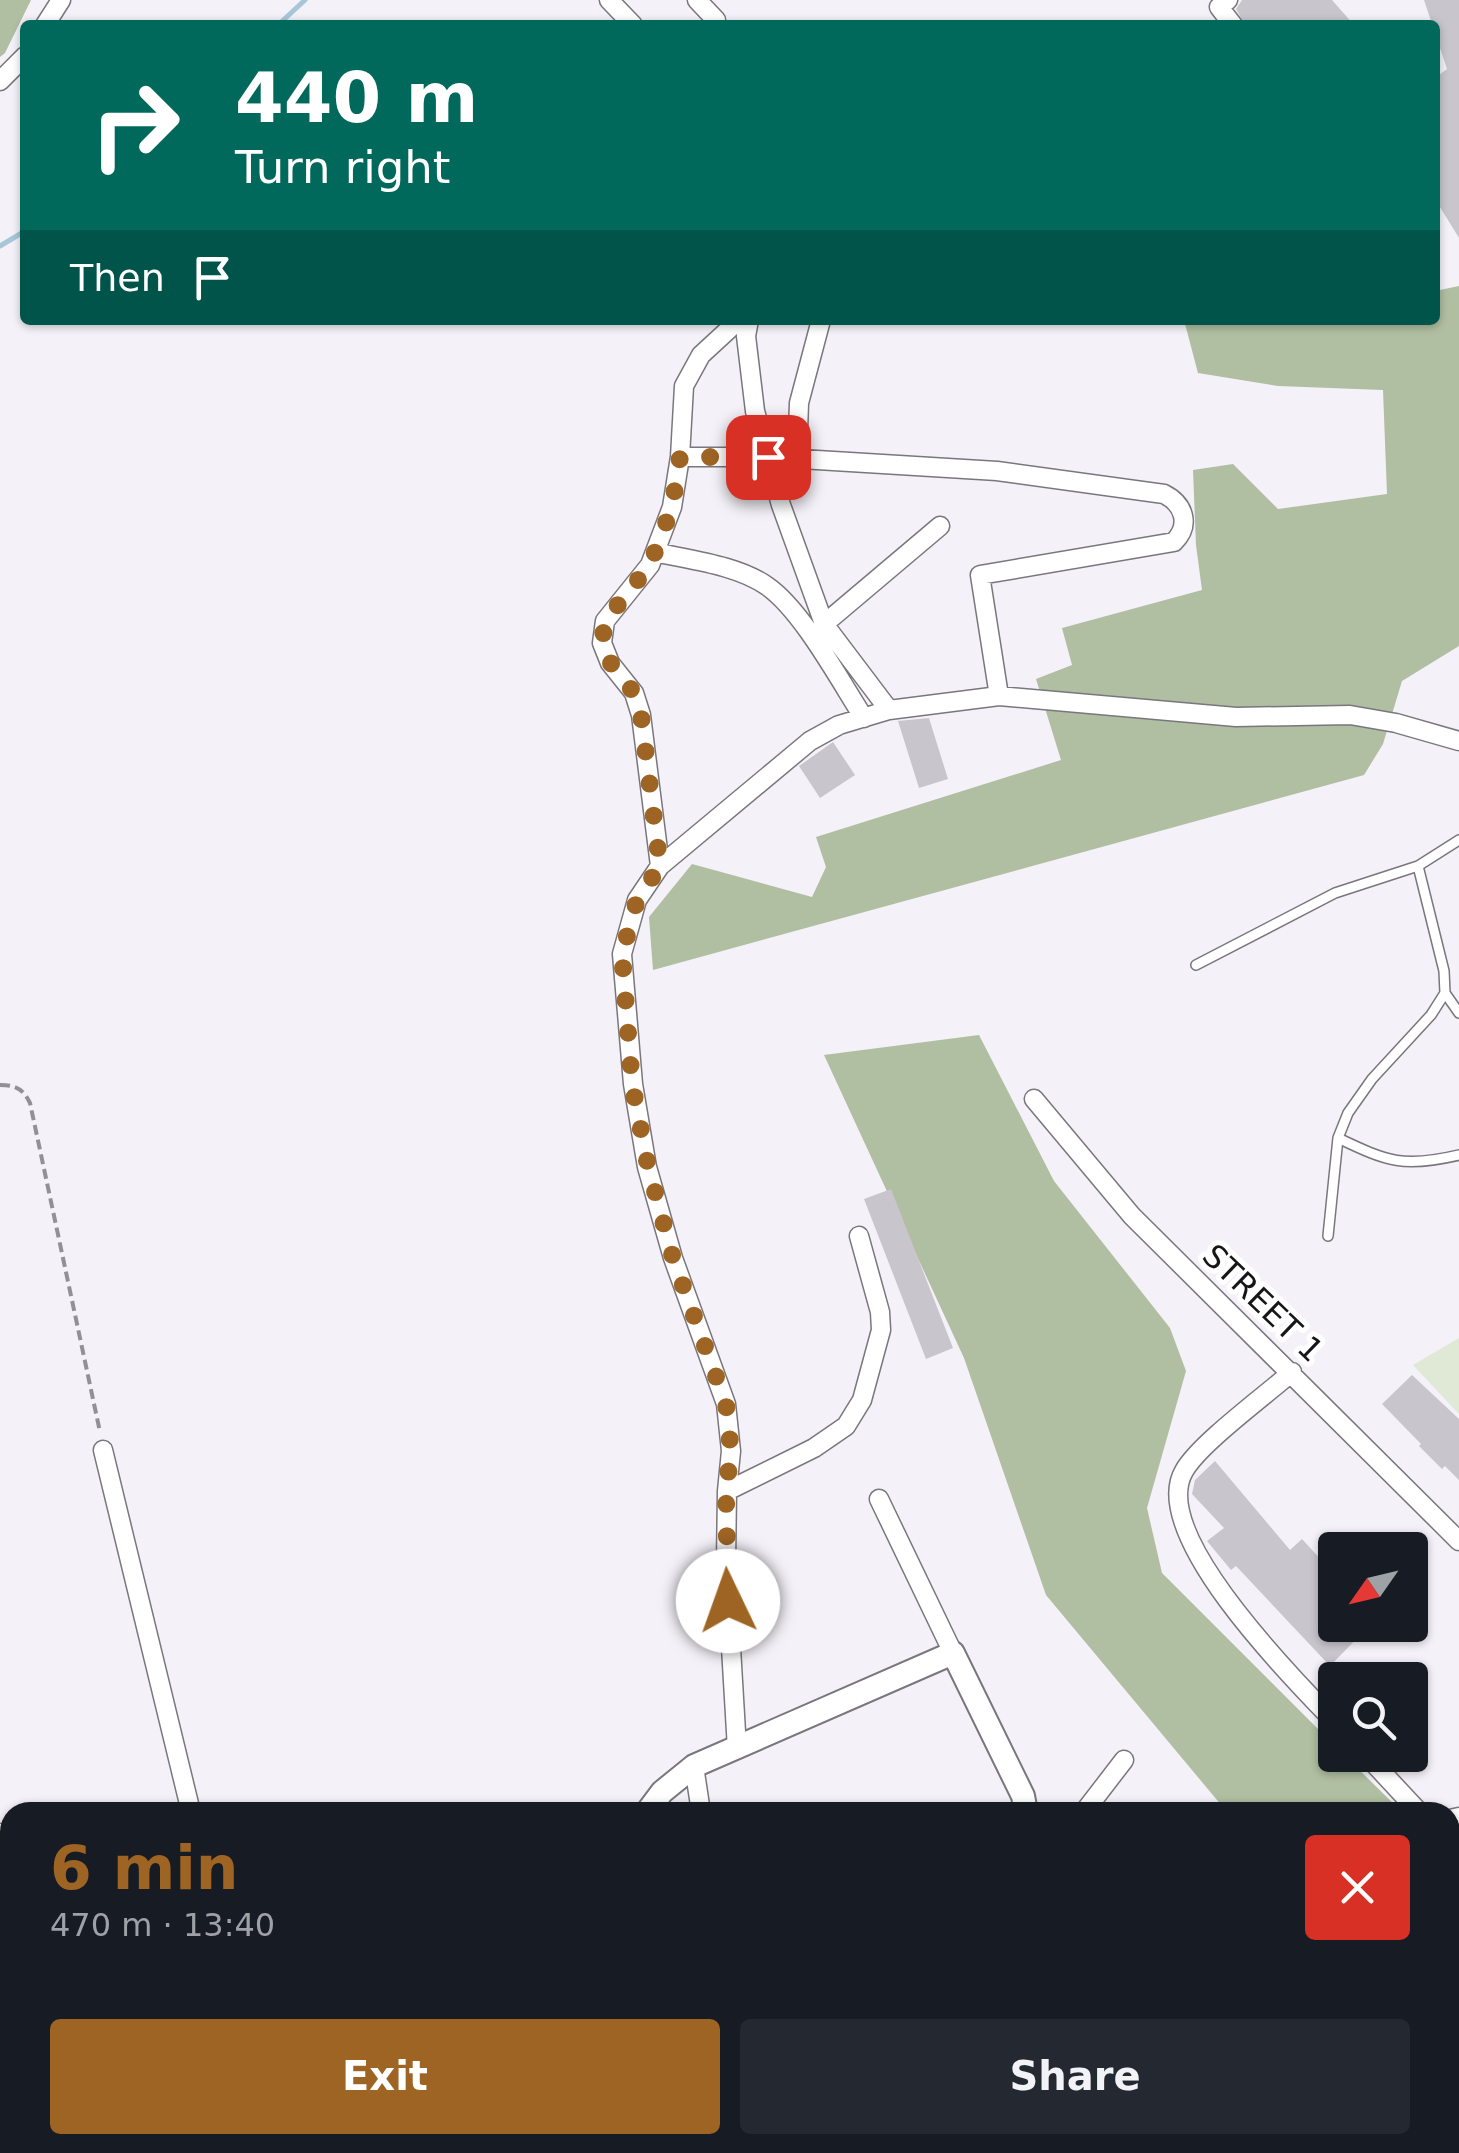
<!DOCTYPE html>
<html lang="en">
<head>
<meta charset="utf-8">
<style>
  body { margin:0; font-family:"DejaVu Sans",sans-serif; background:#242831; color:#f1f3f6; height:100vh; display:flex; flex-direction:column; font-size:38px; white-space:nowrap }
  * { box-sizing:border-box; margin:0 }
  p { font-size:32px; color:#9ea1a6 }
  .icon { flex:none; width:55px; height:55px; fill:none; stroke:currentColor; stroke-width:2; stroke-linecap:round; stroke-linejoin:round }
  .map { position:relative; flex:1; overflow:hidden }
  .side { position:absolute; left:0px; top:1802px; width:1460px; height:352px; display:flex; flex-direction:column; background:#171b24; border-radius:30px 30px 0 0; box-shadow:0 2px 8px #0004 }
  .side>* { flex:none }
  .guide { position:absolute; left:20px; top:20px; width:1420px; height:305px; border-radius:10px; box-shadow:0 2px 8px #0004; background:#00695c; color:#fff; overflow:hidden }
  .needle { width:65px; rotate:236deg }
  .tools { position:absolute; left:1318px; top:1532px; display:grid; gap:20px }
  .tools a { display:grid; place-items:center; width:110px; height:110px; border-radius:10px; background:#171b24; box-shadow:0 2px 8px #0004; font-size:50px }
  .pin { position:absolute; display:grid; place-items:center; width:85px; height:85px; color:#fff; margin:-42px; border-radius:20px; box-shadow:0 5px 15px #0006 }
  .me { position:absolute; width:110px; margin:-55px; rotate:357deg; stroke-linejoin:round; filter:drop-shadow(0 0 8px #0008) }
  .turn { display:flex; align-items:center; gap:35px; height:210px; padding:0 50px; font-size:45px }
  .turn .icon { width:130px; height:130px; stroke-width:2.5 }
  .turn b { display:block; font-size:70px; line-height:85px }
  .then { display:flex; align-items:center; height:95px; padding:0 50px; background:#0003; gap:20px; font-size:38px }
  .round { display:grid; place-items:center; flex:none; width:105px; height:105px; border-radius:10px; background:#242831 }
  .head { display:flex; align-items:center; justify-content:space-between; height:170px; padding:0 50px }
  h1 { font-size:60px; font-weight:800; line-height:75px; color:#9e6423 }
  .action { display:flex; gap:20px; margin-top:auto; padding:20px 50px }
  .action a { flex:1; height:115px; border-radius:10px; background:#9e6423; color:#fff; font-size:40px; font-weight:800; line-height:115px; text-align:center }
  .action a+a { background:#242831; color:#f1f3f6 }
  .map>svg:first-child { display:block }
  .green { fill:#e0e8d6 }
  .forest { fill:#b0bea1 }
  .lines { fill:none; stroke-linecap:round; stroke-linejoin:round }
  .stream { stroke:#a7c7d9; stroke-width:5 }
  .building { fill:#c9c5cd }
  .service-casing { stroke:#7a767d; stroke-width:12 }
  .minor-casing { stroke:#7a767d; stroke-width:21 }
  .tertiary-casing { stroke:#7a767d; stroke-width:26 }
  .path { stroke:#929095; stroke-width:4; stroke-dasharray:10 5; stroke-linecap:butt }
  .service { stroke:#fff; stroke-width:9 }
  .minor { stroke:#fff; stroke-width:18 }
  .tertiary { stroke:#fff; stroke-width:22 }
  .route { stroke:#9e6423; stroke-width:18; stroke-dasharray:0 32.4 }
  .labels { text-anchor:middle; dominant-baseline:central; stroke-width:10; stroke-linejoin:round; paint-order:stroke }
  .street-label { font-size:32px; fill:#161517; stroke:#fff }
</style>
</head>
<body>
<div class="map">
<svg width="1459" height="2153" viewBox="0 0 1459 2153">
  <rect width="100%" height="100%" fill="#f4f1f8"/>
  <path class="green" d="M1459,1338V1414L1413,1365Z"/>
  <path class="forest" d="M0,0H31L5,53L0,57Z
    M1459,286V646L1402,681L1383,744L1364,775L653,970L649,917L692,864L812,897L826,867L816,837L1061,760L1036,679L1072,665L1062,628L1202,590L1196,545L1193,470L1233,464L1278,509L1387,494L1383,390L1278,386L1198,373L1184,320H1435V291Z
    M979,1035L1054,1181L1170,1328L1186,1371L1147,1508L1162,1573L1335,1746V1755H1344L1402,1812H1227L1046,1595L964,1358L824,1055Z
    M1459,1842V1916L1450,1925V1845Z"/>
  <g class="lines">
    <path class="stream" d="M278,25L305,0
      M0,246L25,231"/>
  </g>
  <path class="building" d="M1242,0H1332L1354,25H1245L1236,9Z
    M1424,0H1459V238L1435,199V78L1447,69Z
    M929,718L948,779L919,788L898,721Z
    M833,742L855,775L820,798L799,766Z
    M891,1189L953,1348L926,1359L864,1199Z
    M1412,1375L1459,1419V1480L1445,1466L1442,1469L1419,1446L1421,1444L1382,1404Z
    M1215,1461L1290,1550L1302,1539L1335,1575V1625H1370L1330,1666L1236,1566L1231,1570L1207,1541L1224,1528L1192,1494L1195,1480Z"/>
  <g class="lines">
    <g class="service-casing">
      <path id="service" d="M1196,965L1335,893L1418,866L1459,840
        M1445,993L1459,1013
        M1338,1138C1388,1162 1404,1168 1459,1155
        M1328,1236L1338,1138L1348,1113L1372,1079L1431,1015L1445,993L1444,971L1418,866"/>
    </g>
    <g class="minor-casing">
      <path id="minor" d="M609,0L633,25
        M697,0L716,20
        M1228,0L1219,7L1233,25
        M45,25L61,0
        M0,81L25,56
        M749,320L746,336L755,411L781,505L824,624L889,710
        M680,457H768L997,471L1164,494C1184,504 1191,525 1174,542L980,575L999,696
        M797,459L799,403L821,320
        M655,552C690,560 737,565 767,586C802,610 840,681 864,718
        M824,624L940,526
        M660,866L641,715L634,693L610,663L602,643L605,621L650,565L672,507L680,457L684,386L701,355L739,320
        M1034,1099L1132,1216L1459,1541
        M1292,1372C1266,1395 1199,1444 1184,1471C1148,1533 1293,1679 1335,1722
        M103,1450L191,1812
        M727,1491L814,1448L846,1426L862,1400L881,1330L880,1312L859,1236
        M879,1499L953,1653
        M737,1749L726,1563L727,1491L731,1451L726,1404L673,1258L647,1167L633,1084L622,954L637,900L660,866L810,741L839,725L889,710L999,696L1236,717L1350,715L1396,723L1459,741
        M1366,1755L1419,1812
        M694,1766L701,1812
        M1084,1812L1124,1760
        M1450,1819L1459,1817
        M0,1833L10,1836
        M0,2130L10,2135
        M30,2145L42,2153
        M1269,2153L1272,2145"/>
    </g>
    <g class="tertiary-casing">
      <path id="tertiary" d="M647,1812L662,1792L694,1766L953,1653L1023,1796L1026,1812
        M1450,2096L1459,2100
        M318,2153L329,2145"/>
    </g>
    <path class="path" d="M0,1085C16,1085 23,1089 30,1103L100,1432
      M419,2145L422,2153"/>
    <use href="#service" class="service"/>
    <use href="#minor" class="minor"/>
    <use href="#tertiary" class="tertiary"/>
  </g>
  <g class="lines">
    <path class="route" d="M728,1601L726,1491L731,1451L726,1404L673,1258L648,1166L632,1084L622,954L637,900L660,866L641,715L634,693L610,662L602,643L605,621L650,565L672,507L680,457H768"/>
  </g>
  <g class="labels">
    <g class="street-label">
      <text transform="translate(1263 1303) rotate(44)">STREET 1</text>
    </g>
  </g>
</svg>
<div class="tools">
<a><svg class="needle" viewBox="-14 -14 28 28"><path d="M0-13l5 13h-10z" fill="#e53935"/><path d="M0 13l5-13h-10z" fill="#9ea1a6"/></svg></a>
<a><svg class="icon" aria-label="search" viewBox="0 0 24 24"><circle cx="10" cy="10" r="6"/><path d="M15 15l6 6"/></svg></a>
</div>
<div class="pin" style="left:768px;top:457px;background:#d93025"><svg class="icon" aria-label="arrive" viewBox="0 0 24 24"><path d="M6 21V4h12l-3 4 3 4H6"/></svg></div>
<svg class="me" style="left:728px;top:1601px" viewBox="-20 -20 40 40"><circle r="19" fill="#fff"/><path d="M0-13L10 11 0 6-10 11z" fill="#9e6423"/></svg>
<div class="guide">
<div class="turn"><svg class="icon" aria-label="right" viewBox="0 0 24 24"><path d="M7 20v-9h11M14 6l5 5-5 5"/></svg><div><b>440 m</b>Turn right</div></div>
<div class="then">Then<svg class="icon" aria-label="arrive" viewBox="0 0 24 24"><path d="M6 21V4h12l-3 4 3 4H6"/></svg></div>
</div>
<section class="side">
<div class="head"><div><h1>6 min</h1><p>470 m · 13:40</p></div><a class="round" style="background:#d93025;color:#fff"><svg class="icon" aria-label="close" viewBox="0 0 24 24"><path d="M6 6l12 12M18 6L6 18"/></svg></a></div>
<div class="action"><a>Exit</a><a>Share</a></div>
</section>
</div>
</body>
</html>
